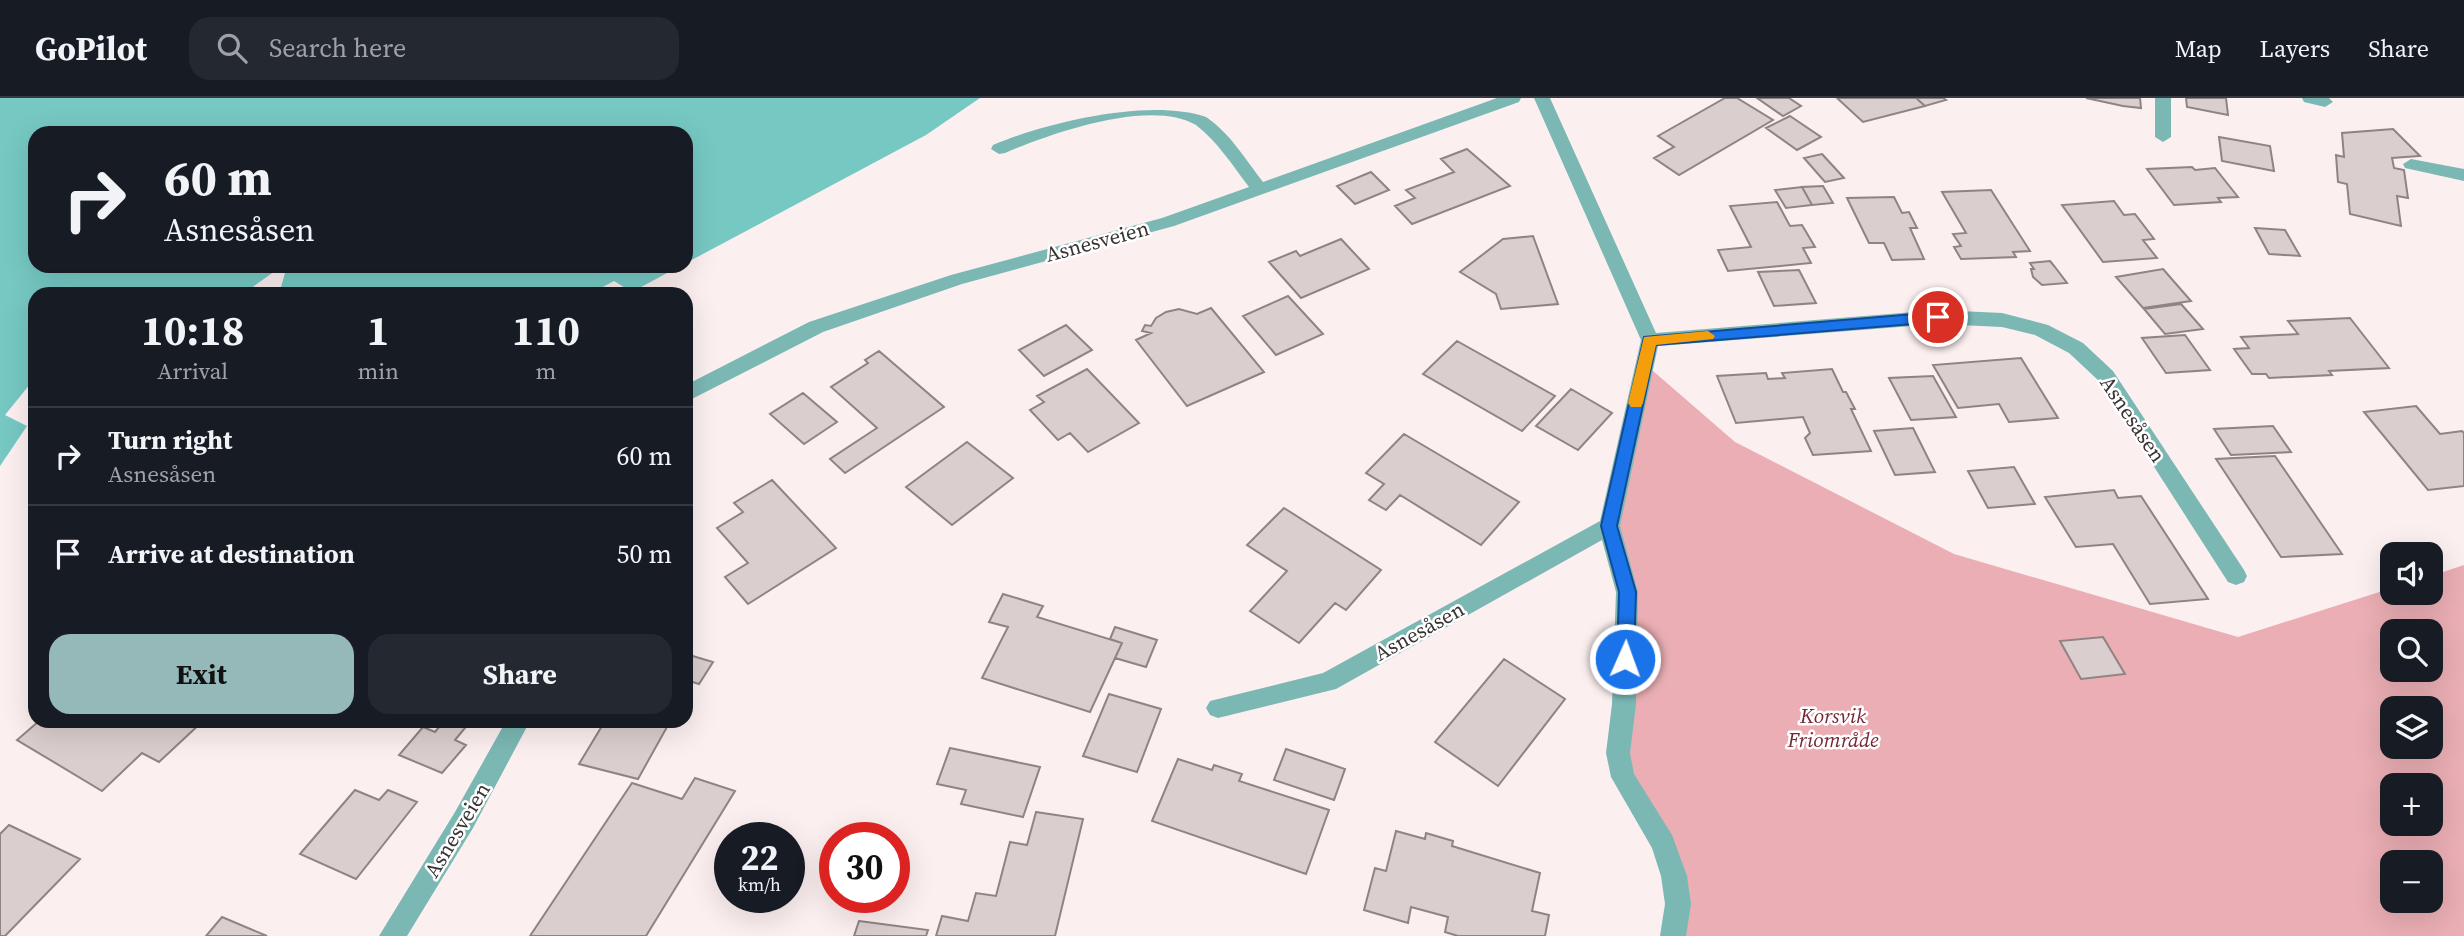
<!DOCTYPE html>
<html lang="en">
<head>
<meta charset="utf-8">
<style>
  body { margin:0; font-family:"Source Serif 4",serif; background:#242831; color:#f1f3f6; height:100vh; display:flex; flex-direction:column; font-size:26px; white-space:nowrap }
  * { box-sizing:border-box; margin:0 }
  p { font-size:23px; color:#9ea1a6 }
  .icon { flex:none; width:38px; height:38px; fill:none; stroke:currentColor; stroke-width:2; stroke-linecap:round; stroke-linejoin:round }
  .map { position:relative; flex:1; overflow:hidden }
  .panel { position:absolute; left:28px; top:189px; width:665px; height:441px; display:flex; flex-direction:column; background:#171b24; border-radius:21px; box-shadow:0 7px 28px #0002 }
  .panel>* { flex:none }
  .guide { position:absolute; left:28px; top:28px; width:665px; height:147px; border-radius:21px; box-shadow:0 7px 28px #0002; background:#171b24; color:#f1f3f6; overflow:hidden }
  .tools { position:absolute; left:2380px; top:444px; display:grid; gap:14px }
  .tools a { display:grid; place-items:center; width:63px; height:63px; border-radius:14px; background:#171b24; box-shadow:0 7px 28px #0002; font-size:35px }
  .speed { position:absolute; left:714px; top:724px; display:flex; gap:14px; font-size:35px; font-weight:700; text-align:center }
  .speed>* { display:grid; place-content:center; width:91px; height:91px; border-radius:50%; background:#171b24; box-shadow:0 7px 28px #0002; line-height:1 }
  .speed small { font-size:18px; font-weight:400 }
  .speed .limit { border:10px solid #d22; background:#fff; color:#111 }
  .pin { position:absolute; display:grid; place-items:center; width:60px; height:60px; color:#fff; margin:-30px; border:4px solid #fff; border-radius:50%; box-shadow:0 2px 7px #0007 }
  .me { position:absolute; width:77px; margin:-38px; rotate:2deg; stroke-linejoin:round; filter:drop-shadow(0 0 5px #0008) }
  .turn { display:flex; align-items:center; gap:24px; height:147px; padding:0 21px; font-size:32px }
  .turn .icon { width:91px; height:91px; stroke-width:2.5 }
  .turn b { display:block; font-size:49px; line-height:60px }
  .eta { display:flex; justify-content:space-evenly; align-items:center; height:119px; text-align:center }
  .eta b { font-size:42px; font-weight:700; line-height:49px }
  .cta { display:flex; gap:14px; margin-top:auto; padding:14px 21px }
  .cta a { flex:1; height:80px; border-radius:21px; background:#95b8b8; color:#111; font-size:28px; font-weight:700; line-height:80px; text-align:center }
  .cta a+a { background:#242831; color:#f1f3f6 }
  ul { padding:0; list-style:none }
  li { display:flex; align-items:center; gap:21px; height:98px; padding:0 21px; border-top:2px solid #363941 }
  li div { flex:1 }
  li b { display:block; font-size:26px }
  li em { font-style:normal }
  header { display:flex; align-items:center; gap:42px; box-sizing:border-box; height:98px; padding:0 35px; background:#171b24; border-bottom:2px solid #363941 }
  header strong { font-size:33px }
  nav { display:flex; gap:38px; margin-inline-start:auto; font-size:24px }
  .search { width:490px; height:63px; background:#242831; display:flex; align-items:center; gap:18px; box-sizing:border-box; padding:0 24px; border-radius:21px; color:#9ea1a6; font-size:26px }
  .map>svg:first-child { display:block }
  .green { fill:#eaaeb4; fill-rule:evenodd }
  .water { fill:#76c8c3 }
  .building { fill:#dbcecf; stroke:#8f8384; stroke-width:2 }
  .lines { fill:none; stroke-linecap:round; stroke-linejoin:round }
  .minor { fill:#7bb8b4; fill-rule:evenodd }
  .route { fill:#1a73e8; stroke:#114b97; stroke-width:2 }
  .slow { fill:#f59e0b }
  .labels { text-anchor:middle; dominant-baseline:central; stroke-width:5; stroke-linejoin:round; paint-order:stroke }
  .street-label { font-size:21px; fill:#393434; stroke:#fff }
  .park-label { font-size:21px; font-style:italic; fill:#752635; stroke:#fff }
</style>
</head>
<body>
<header>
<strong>GoPilot</strong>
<div class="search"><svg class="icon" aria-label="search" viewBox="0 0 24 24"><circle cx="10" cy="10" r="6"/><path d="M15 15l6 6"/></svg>Search here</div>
<nav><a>Map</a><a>Layers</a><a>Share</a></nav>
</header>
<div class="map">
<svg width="2464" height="838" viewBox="0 0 2464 838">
  <rect width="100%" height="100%" fill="#fceff0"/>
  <path class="green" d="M1645,266L1735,344L1954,456L2238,539L2392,490V495H2431V478L2464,467V838H1666L1674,778L1623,679L1627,494L1609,428ZM2392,534H2431V572H2392ZM2392,611H2431V649H2392ZM2392,688H2431V726H2392ZM2392,765H2431V803H2392Z"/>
  <path class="water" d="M0,0H980L926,37L686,165V35H35V168H282L243,196H35V280L5,317L27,328L0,368Z
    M287,168H680L632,194L614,183L590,196H279Z"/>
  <path class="building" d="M1725,0H1737L1773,22L1679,77L1654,60L1674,49L1658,38Z
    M1757,0H1789L1801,8L1783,18Z
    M1837,0H1916L1925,8L1863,24Z
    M1916,0H1943L1946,2L1925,8Z
    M2086,0H2140L2141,10L2123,8Z
    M2186,0H2226L2228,17L2187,9Z
    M1790,18L1821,39L1797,52L1766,30Z
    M2393,31L2420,58L2392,60L2394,70L2404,72L2408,100L2397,98L2401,128L2350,116L2347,86L2338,84L2336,57L2344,59L2342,35Z
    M2219,39L2270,48L2274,73L2222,63Z
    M1467,51L1510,88L1412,126L1395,108L1415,100L1406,92L1454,74L1441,61Z
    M1822,56L1844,80L1825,84L1804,60Z
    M2192,69L2195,72L2215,70L2238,99L2218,100L2221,104L2174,107L2147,71Z
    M1371,74L1389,92L1355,106L1337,88Z
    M1823,88L1833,105L1812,107L1802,89Z
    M1802,89L1812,107L1786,110L1775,92Z
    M1991,92L2030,153L2013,154L2016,159L1961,161L1954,149L1961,148L1953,136L1966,135L1942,94Z
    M1894,99L1902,115L1909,114L1917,130H1910L1924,161L1892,162L1884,145H1869L1847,100Z
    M2114,103L2124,117L2135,116L2154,141L2143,142L2157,160L2103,164L2062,107Z
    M1777,104L1790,128L1802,127L1815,149L1803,150L1811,165L1728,173L1718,152L1751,149L1730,108Z
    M2255,130L2285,132L2300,158L2269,156Z
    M1533,138L1558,206L1501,211L1496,196L1460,174L1503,141Z
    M1341,141L1369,171L1301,200L1269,164L1296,153L1300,158Z
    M2050,163L2055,169L2067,185L2042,187L2033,179L2031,171H2034L2030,165Z
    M2163,171L2191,203L2143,210L2116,179Z
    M1799,172L1816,205L1774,208L1758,174Z
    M1288,198L1323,236L1276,257L1243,218Z
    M2181,206L2203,231L2165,236L2144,211Z
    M1211,210L1264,274L1187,308L1136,242L1151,235L1142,233L1145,227L1151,228L1156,220L1166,214L1179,211L1197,216Z
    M2350,220L2389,270L2329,273L2332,277L2269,280L2266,276H2252L2234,251L2249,250L2241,239L2298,236L2288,223Z
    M1066,227L1092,252L1044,278L1019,252Z
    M2185,237L2210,272L2166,275L2142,240Z
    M1457,243L1555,298L1522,333L1423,276Z
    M879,253L944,309L845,375L830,361L877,330L831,289L868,265L865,262Z
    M2021,260L2058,320L2009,324L1999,306L1958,310L1933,267Z
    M1087,271L1139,325L1088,354L1070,335L1058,342L1030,312L1044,304L1037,298Z
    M1832,271L1843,294H1846L1855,311H1851L1871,353L1813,357L1805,340L1810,335L1803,319L1736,325L1717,278L1766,275L1768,281L1785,280L1782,275Z
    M1933,278L1956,319L1911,322L1889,280Z
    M1571,291L1612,315L1578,352L1536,328Z
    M803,295L837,324L804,346L770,316Z
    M2416,308L2440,336L2462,333L2464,335V388L2428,392L2364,314Z
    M2273,328L2291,354L2231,357L2214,331Z
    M1913,330L1935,374L1895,377L1874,333Z
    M1404,336L1519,404L1481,447L1400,397L1386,412L1369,402L1384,386L1366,375Z
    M967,344L1013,380L952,427L906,389Z
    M2275,358L2342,456L2281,459L2216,361Z
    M2014,369L2035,406L1988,410L1968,373Z
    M772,382L836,450L748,506L725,479L748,465L717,430L743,414L734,405Z
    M2114,392L2118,400L2141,398L2208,501L2150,506L2113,446L2076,449L2045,399Z
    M1284,410L1381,472L1346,512L1335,505L1299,545L1250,513L1287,473L1247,447Z
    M1003,496L1043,508L1037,519L1122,545L1090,614L982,580L1008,529L989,524Z
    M1115,529L1157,542L1146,569L1115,560L1122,545L1110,541Z
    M2103,539L2125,576L2081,581L2060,543Z
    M686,556L713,564L699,586L686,582Z
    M1504,561L1565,601L1498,688L1435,644Z
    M1109,596L1161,611L1137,674L1083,658Z
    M39,623H110L115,626L117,623H203L159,664L142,655L102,693L17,642Z
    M444,623L465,630L455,642L466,647L442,675L399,657L423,629L435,634Z
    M605,623H644L667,629L638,681L579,666Z
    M950,650L1040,669L1023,719L961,706L966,692L937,686Z
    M1286,651L1345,671L1334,702L1274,682Z
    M1178,661L1212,672L1214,667L1242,676L1239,683L1329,712L1306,776L1152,723Z
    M695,680L735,693L646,838H530L632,685L682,701Z
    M355,692L379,702L388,692L417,704L356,781L300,756Z
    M1036,714L1083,721L1055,838H936L942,818L968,823L976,795L996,798L1010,744L1027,747Z
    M9,727L80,761L5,838H0V736Z
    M1396,733L1425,741L1426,735L1453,743L1452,748L1540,775L1532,813L1549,817L1545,838H1458L1445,834L1448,819L1411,809L1408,825L1364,812L1375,770L1386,773Z
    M222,819L267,838H206Z
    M859,823L928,832L926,838H854Z"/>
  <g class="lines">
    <path class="minor" d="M1497,0H1521L1519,4L1174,128L962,186L823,234L686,304V287L809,224L951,177L1162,120L1249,89C1233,68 1217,43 1196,27C1151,0 1051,35 1005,55L999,56L991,51L993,47C1048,24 1150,0 1206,19C1229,34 1246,62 1263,84Z
      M1534,0H1550L1656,235L1938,212L2002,215L2048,227L2083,245L2113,273L2244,472L2247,478L2244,484L2236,487L2228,484L2099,283L2069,255L2035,237L2002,229L1938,226L1658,248L1620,428L1638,494L1636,606L1630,655L1634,676L1672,737L1687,778L1691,806L1686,838H1660L1665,806L1661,778L1652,750L1611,679L1606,655L1612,606L1616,494L1602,442L1336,591L1218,620L1210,617L1206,610L1210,603L1323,575L1600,423L1641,242Z
      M2155,0H2171V39L2163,44L2155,39Z
      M2302,0H2329L2333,4L2325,9L2304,4Z
      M2411,61L2464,71V83L2405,70L2403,66Z
      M506,623H530L473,730L407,838H379L455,714Z"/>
  </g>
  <path class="route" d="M1938,214L1945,219L1938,224L1656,247L1617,428L1636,494L1634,561L1631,566L1625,569L1619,566L1617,561L1619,494L1601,428L1644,239Z"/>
  <path class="slow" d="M1708,233L1715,238L1713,241L1656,247L1643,305L1641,309H1631L1628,305L1644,239Z"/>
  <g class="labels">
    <g class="street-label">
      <text transform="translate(1097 143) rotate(-15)">Asnesveien</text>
      <text transform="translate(2133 321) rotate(56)">Asnesåsen</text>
      <text transform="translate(1419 533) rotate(-29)">Asnesåsen</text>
      <text transform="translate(457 732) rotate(-59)">Asnesveien</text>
    </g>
    <g class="park-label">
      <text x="1833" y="617">Korsvik<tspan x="1833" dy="24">Friområde</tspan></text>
    </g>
  </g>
</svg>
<div class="tools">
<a><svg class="icon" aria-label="sound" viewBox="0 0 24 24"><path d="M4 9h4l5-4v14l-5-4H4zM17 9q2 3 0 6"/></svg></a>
<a><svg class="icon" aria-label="search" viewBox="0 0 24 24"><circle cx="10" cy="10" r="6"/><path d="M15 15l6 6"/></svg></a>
<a><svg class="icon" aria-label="layers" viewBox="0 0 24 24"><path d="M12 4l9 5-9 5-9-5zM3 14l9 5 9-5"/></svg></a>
<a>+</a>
<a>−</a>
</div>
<div class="speed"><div>22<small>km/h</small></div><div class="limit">30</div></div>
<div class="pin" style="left:1938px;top:219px;background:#d93025"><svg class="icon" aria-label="arrive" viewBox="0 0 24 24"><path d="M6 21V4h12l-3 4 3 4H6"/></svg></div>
<svg class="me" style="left:1625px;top:561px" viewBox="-20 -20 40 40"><circle r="17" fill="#1a73e8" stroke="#fff" stroke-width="3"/><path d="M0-11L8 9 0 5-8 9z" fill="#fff"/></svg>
<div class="guide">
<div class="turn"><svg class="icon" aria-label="right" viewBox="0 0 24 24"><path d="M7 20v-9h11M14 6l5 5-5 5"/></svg><div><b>60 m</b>Asnesåsen</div></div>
</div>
<section class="panel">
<div class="eta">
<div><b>10:18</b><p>Arrival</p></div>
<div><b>1</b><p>min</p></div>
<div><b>110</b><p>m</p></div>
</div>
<ul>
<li><svg class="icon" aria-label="right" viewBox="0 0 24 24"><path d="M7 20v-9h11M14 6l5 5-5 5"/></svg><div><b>Turn right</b><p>Asnesåsen</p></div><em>60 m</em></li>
<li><svg class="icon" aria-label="arrive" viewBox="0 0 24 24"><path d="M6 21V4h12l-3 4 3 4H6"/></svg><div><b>Arrive at destination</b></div><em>50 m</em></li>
</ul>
<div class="cta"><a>Exit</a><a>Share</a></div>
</section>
</div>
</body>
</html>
